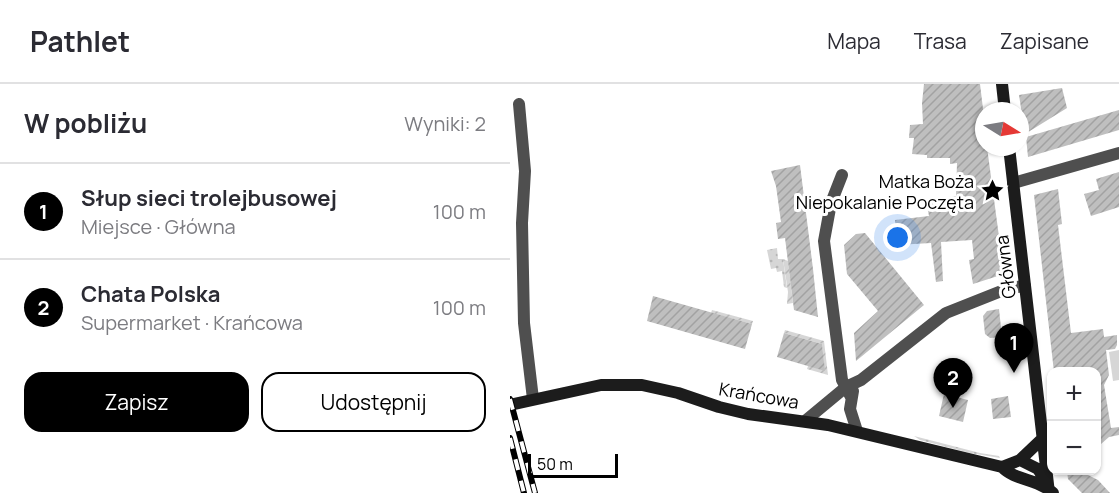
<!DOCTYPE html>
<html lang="pl">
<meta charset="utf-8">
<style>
:root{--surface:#fff;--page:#f2f2f3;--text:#2b2b33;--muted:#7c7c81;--line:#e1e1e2;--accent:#000}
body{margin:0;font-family:Manrope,sans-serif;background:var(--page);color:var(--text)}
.controls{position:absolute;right:18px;bottom:18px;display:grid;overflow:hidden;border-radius:12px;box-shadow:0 2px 4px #0004}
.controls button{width:54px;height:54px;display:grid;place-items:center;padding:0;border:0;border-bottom:2px solid var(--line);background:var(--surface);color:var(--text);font:30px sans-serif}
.compass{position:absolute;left:465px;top:18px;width:54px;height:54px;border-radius:50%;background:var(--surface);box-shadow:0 2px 4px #0004;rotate:101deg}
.scale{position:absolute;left:18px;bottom:15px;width:90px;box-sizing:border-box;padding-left:6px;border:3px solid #000;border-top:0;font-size:16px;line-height:21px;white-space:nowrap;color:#000;-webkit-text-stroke:4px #fff;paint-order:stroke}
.you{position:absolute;left:388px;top:154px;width:21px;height:21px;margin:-15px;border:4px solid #fff;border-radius:50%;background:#1a73e8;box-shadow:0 0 0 9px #1a73e833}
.badge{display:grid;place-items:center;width:39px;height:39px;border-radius:50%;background:var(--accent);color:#fff;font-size:20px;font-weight:700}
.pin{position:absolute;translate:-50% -50px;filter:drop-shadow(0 2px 3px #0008)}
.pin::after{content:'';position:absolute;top:32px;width:21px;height:18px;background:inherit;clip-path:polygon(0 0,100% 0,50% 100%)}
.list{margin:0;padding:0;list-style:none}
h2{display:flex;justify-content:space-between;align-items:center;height:78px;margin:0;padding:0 24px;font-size:26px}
h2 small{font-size:20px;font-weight:400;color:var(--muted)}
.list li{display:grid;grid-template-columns:39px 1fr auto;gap:18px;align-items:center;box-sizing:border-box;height:96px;padding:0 24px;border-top:2px solid var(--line)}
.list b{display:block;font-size:22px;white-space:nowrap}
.list p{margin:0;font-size:20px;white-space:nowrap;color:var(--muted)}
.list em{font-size:20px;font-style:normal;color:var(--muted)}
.actions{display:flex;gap:12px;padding:18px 24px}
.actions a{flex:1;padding:14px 0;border:2px solid var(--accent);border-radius:18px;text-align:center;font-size:21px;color:var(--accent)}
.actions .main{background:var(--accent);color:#fff}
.map{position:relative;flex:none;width:609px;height:409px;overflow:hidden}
header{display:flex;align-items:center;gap:36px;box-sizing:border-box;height:84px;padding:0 30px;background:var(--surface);border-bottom:2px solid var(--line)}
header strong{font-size:28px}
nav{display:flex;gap:33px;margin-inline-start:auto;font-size:21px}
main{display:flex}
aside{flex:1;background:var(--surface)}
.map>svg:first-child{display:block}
</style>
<header>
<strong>Pathlet</strong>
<nav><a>Mapa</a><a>Trasa</a><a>Zapisane</a></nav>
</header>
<main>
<aside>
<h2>W pobliżu<small>Wyniki: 2</small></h2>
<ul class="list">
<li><span class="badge">1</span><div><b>Słup sieci trolejbusowej</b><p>Miejsce · Główna</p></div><em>100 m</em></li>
<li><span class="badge">2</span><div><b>Chata Polska</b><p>Supermarket · Krańcowa</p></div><em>100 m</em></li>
</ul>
<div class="actions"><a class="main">Zapisz</a><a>Udostępnij</a></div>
</aside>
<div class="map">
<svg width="609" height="409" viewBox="0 0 609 409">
<defs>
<pattern id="grass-dots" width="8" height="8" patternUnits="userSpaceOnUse" patternTransform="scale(1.5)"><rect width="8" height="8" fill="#d6d6d6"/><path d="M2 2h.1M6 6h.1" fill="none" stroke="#b6b6b6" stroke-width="1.8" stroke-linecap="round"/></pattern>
<pattern id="garden-furrows" width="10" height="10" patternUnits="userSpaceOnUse" patternTransform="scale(1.5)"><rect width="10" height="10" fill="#d6d6d6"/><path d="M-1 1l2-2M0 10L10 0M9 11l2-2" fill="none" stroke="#b6b6b6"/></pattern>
<pattern id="building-hatch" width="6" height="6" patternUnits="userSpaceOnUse" patternTransform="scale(1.5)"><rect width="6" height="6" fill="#bfbfbf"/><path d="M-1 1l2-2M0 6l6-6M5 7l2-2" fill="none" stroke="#a2a2a2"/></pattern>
</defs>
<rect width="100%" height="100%" fill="#fff"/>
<path fill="url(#grass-dots)" d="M267,164L268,175H273L277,204L274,203L272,187L267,188L266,184L261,185L257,166Z
M404,352L470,369L489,372L490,374L460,369L410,356Z"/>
<path fill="#d6d6d6" d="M609,266V296L603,297L599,268Z"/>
<path fill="url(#garden-furrows)" d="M273,175L278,177L283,219L277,220L278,208Z
M202,226L243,237L242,240L201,229Z
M275,246L314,257L318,291L297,285L298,282H314L312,260L274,249Z"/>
<path fill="url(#building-hatch)" d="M414,0H470L474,33V63H477L494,190L463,200L459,176L464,175L462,156L431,158L433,197L426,198L421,159L387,161L385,136L419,132L416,116L446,112L447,79L440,80V74H417V71L402,70L404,54H399L400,41L413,40L412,19Z
M552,4L557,24L515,50L509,11Z
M609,26V46L518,73L516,53Z
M290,81L303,185L308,233L284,226L275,154L268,155L266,139L271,138L266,102L261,87Z
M609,88V123L581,132L574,110L589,106L586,95Z
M548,105L552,140L548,141L561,249L593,245L594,253L607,251V261L605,265L596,266L599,291L594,301L601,344L609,343V351L599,353L591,360V355H586V288H544L524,111Z
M355,149L414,221L346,277L344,249L368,227L337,190L334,161L346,150Z
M143,212L242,240L235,265L137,237Z
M489,225L492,253L480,254L475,250L473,232L477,227Z
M274,249L312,260L315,287L267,273Z
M434,310L458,316L453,338L429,332Z
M498,312L501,333L483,335L481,315Z
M557,387H577L578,391L588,396L600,409H572L558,395Z"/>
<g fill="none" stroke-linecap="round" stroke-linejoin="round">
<path stroke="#4f4f4f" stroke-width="12" d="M9,20L15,87L12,139L14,239L23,315
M332,91L321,119L314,157L332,296L341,313
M503,99L609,69
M343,307L340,325L347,347
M295,337L336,303L351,296L436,229L499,204L515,202"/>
<path stroke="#1c1c1c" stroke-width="12" d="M492,0L495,27
M499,63L539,409
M0,321L91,301H132L168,309L209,323L238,330L318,341L492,383C505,397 529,395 543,409
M510,376L528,385L537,399
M492,383L510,376L532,355"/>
<defs>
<path id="rail" d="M0,315L25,409
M0,354L14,409"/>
</defs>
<use href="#rail" stroke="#000" stroke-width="6"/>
<use href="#rail" stroke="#fff" stroke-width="4" stroke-dasharray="11" stroke-linecap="butt"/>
</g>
<defs>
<symbol id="sight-bare" viewBox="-9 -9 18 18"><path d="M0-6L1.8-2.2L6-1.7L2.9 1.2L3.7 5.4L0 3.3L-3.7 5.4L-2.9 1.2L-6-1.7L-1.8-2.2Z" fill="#000" stroke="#fff" stroke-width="2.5" paint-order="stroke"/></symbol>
</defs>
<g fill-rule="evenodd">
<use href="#sight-bare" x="466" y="90" width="33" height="33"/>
</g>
<g text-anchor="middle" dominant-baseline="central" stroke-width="6" stroke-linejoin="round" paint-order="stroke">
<g font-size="18" fill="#000" stroke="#fff" text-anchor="end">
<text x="464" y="97">Matka Boża<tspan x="464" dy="21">Niepokalanie Poczęta</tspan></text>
</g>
<g font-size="18" fill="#000" stroke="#fff">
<text transform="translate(495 183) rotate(-97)">Główna</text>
<text transform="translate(249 311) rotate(10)">Krańcowa</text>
</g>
</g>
</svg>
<div class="controls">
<button>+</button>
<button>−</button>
</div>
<svg class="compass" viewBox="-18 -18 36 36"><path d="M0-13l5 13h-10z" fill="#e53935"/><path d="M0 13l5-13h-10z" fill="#7c7c81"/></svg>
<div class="scale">50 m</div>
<div class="you"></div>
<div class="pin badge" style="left:504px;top:289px">1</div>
<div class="pin badge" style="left:443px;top:324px">2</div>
</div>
</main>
